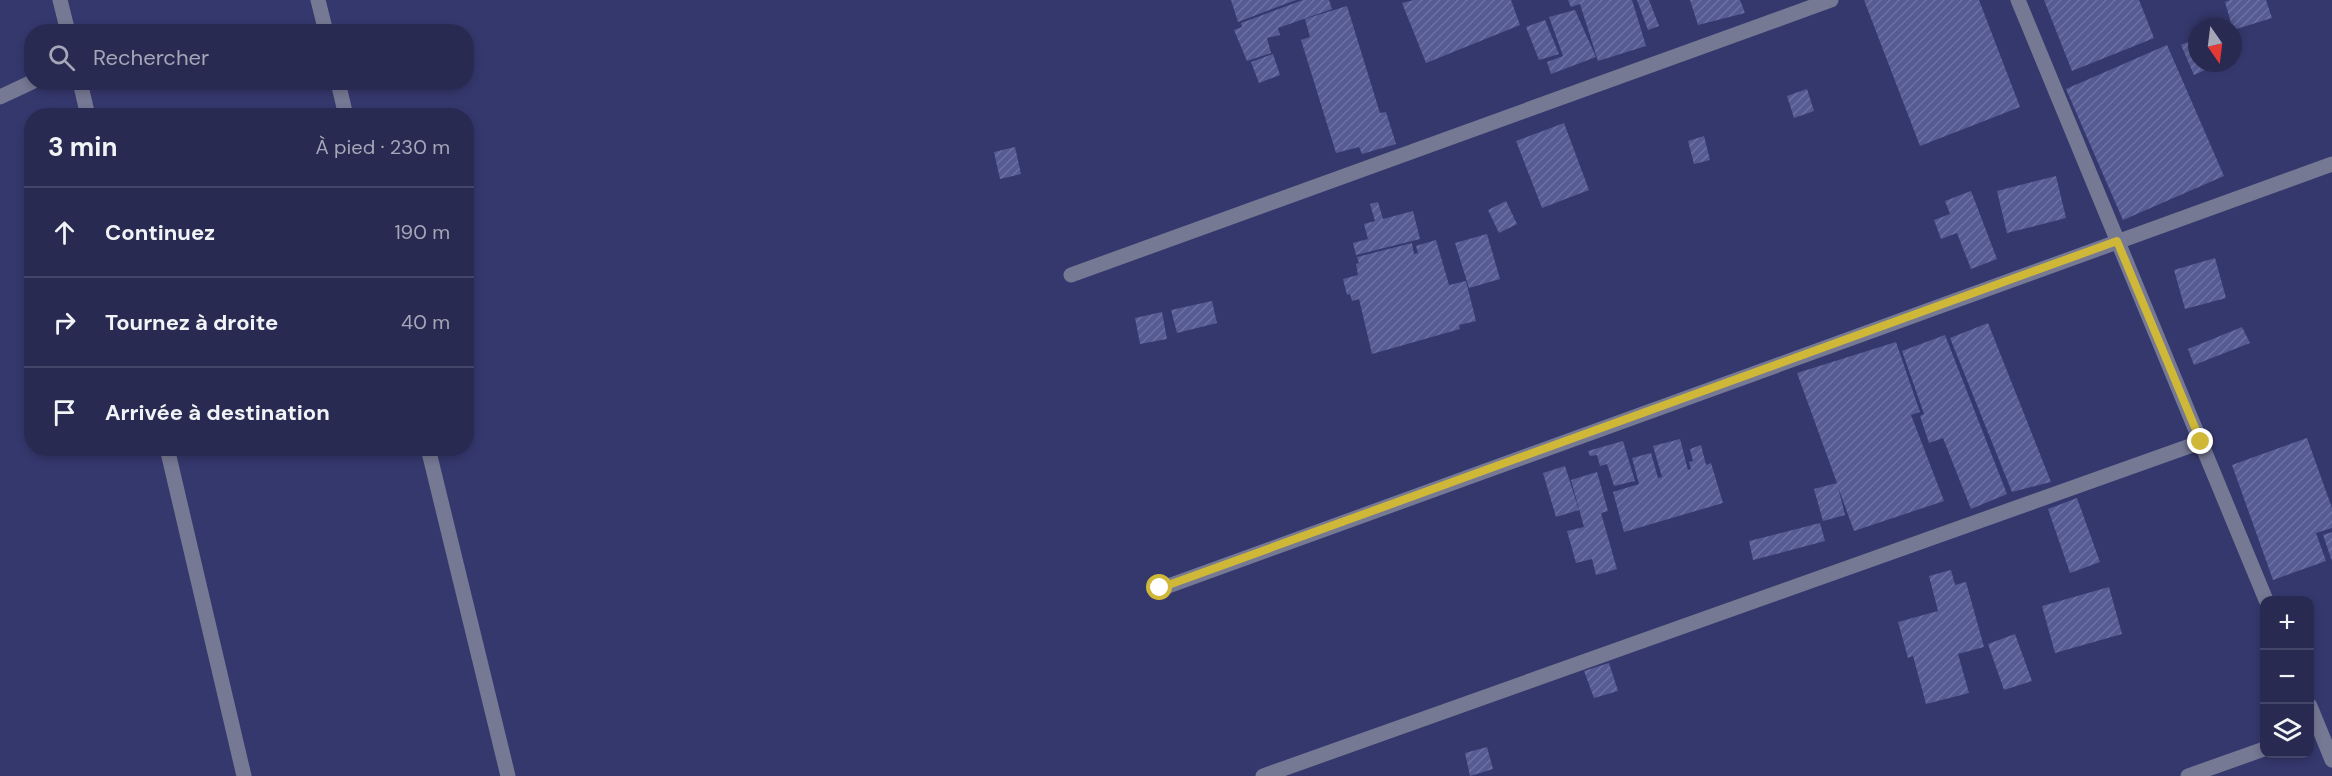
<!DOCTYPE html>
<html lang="fr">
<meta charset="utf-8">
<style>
:root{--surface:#282a52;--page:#303259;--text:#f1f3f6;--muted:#a5a7b8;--line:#444669}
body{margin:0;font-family:"DM Sans",sans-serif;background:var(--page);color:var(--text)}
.controls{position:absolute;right:18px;bottom:18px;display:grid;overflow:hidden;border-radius:12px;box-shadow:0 3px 9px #0003}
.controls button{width:54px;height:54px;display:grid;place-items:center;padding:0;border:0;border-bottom:2px solid var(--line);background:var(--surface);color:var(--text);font:30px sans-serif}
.compass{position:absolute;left:2188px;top:18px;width:54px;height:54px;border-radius:50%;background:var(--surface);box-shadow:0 3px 9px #0003;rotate:166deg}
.stop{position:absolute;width:18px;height:18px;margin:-14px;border:4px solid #cfb837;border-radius:50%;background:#fff}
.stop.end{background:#cfb837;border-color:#fff;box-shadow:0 2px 6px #0008}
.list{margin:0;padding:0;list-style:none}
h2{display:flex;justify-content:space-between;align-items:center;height:78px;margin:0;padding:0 24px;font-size:26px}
h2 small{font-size:20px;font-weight:400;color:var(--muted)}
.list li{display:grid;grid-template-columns:39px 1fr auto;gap:18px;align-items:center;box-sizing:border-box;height:90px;padding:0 24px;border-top:2px solid var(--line)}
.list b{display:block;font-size:22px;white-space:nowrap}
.list em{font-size:20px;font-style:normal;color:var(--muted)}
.icon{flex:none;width:33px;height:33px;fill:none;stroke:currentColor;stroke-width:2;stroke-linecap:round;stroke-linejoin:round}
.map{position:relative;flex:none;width:2332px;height:776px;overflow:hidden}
.search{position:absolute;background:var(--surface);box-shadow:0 3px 9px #0003;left:24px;top:24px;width:450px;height:66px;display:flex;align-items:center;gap:15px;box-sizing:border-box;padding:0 21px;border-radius:24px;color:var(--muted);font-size:22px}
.panel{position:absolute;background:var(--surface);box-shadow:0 3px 9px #0003;left:24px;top:108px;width:450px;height:348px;border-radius:24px}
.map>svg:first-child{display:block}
</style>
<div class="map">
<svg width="2332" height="776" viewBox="0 0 2332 776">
<defs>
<pattern id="building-hatch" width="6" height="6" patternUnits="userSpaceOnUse" patternTransform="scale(1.5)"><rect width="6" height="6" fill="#565b94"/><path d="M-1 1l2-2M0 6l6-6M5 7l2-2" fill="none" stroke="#6d72a3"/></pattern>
</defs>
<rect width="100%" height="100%" fill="#35386d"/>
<path fill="url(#building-hatch)" d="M1231,0H1296L1238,22Z
M1303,0H1329L1332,9L1278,28L1280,35L1267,38L1271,53L1247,61L1234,30L1242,27L1241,23Z
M1414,0H1511L1520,25L1426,63L1402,3Z
M1568,0H1632L1646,46L1598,61L1580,4L1571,7Z
M1637,0H1649L1659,26L1648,30Z
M1690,0H1740L1745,13L1698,25Z
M1864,0H1979L2020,107L1920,146Z
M2044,0H2139L2154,38L2072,71Z
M2230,0H2266L2272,18L2233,30L2225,2Z
M1347,6L1380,113L1386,112L1396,144L1362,154L1359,147L1336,153L1301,40L1310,37L1305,19Z
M1575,10L1596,57L1551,74L1547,62L1563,56L1549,17Z
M1545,20L1559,54L1539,60L1526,27Z
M2197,38V63H2220L2194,75L2181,45Z
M2167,45L2224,176L2123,220L2066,89Z
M1273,54L1280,75L1259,83L1251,62Z
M1807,89L1814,111L1794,118L1787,96Z
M1564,123L1589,190L1542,208L1516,141Z
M1704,136L1710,160L1694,164L1688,141Z
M1015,147L1021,174L1000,179L994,152Z
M2056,176L2066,218L2007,233L1997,191Z
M1971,191L1997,259L1971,269L1957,233L1941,239L1934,220L1950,214L1945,201Z
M1506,201L1517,224L1499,233L1488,210Z
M1378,202L1383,219L1413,211L1420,239L1356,255L1353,243L1368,239L1364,224L1375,221L1370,204Z
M1487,234L1500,279L1469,288L1455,243Z
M1436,240L1449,285L1466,281L1476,321L1459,325L1460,329L1372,354L1359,299L1352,301L1350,294L1347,295L1343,279L1358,275L1356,264L1359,263L1357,257L1412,243L1414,254L1418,253L1416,246Z
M2215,258L2226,298L2185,309L2174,270Z
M1212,301L1217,323L1177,333L1171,310Z
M1162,312L1167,339L1140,344L1135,318Z
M1988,323L2051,482L2012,492L1950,338Z
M2242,327L2250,343L2194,365L2188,349Z
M1945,335L2007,494L1971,509L1943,438L1929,443L1920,416L1924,414L1902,351Z
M1896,342L1920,412L1911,415L1944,501L1854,531L1838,487L1845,515L1823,521L1814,489L1837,483L1797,373Z
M2307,438L2332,508V528L2316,533L2326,561L2273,580L2232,465Z
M1680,439L1688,470L1691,469L1689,462L1693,461L1690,449L1701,445L1706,465L1711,463L1723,503L1624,532L1613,492L1639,484L1632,458L1651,453L1658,478L1662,477L1653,446Z
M1623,441L1635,481L1614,486L1607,464L1600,466L1597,455L1590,456L1588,451Z
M1565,466L1579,510L1556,517L1543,473Z
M1597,472L1608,511L1601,513L1617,569L1596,575L1592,559L1576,563L1567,531L1584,527L1571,480Z
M2077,498L2100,562L2070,573L2048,509Z
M1820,523L1825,541L1753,560L1749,541Z
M2332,532V561L2323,535Z
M1951,570L1955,585L1966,582L1984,647L1958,654L1969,693L1926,704L1913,656L1908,658L1898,622L1938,611L1929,576Z
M2109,587L2122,634L2055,653L2042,606Z
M2015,634L2032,681L2004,690L1988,644Z
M1609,663L1618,691L1594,698L1584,671Z
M1487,747L1493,769L1470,776L1465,753Z"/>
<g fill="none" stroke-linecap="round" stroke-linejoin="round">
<path stroke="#767994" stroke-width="15" d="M60,0L68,32
M318,0L326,32
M2018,0L2266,600
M80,82L88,116
M338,82L346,116
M0,97L32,82
M1071,275L1831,0
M167,448L244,776
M428,448L508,776
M1160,589L2332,164
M2310,706L2332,760
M1263,776L2201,442
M2188,776L2264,749"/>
</g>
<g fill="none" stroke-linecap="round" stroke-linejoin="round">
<path stroke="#cfb837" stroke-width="8" d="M1160,588L2117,241L2201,442"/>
</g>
</svg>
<div class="controls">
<button>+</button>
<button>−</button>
<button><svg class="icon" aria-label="layers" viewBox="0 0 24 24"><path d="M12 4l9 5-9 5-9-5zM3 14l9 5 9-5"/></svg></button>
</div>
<svg class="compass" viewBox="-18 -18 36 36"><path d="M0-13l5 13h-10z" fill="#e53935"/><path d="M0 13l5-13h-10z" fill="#a5a7b8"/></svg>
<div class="stop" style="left:1160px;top:588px"></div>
<div class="stop end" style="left:2201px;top:442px"></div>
<div class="search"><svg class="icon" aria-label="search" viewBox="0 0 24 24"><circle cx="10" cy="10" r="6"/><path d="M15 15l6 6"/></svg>Rechercher</div>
<section class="panel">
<h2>3 min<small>À pied · 230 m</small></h2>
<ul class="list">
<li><svg class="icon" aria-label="ahead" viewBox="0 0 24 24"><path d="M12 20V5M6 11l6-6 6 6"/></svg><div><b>Continuez</b></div><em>190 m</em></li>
<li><svg class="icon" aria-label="right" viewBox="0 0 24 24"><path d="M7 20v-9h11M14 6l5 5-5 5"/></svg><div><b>Tournez à droite</b></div><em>40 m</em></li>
<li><svg class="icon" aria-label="arrive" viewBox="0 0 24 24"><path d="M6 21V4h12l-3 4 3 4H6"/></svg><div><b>Arrivée à destination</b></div></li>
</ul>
</section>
</div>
